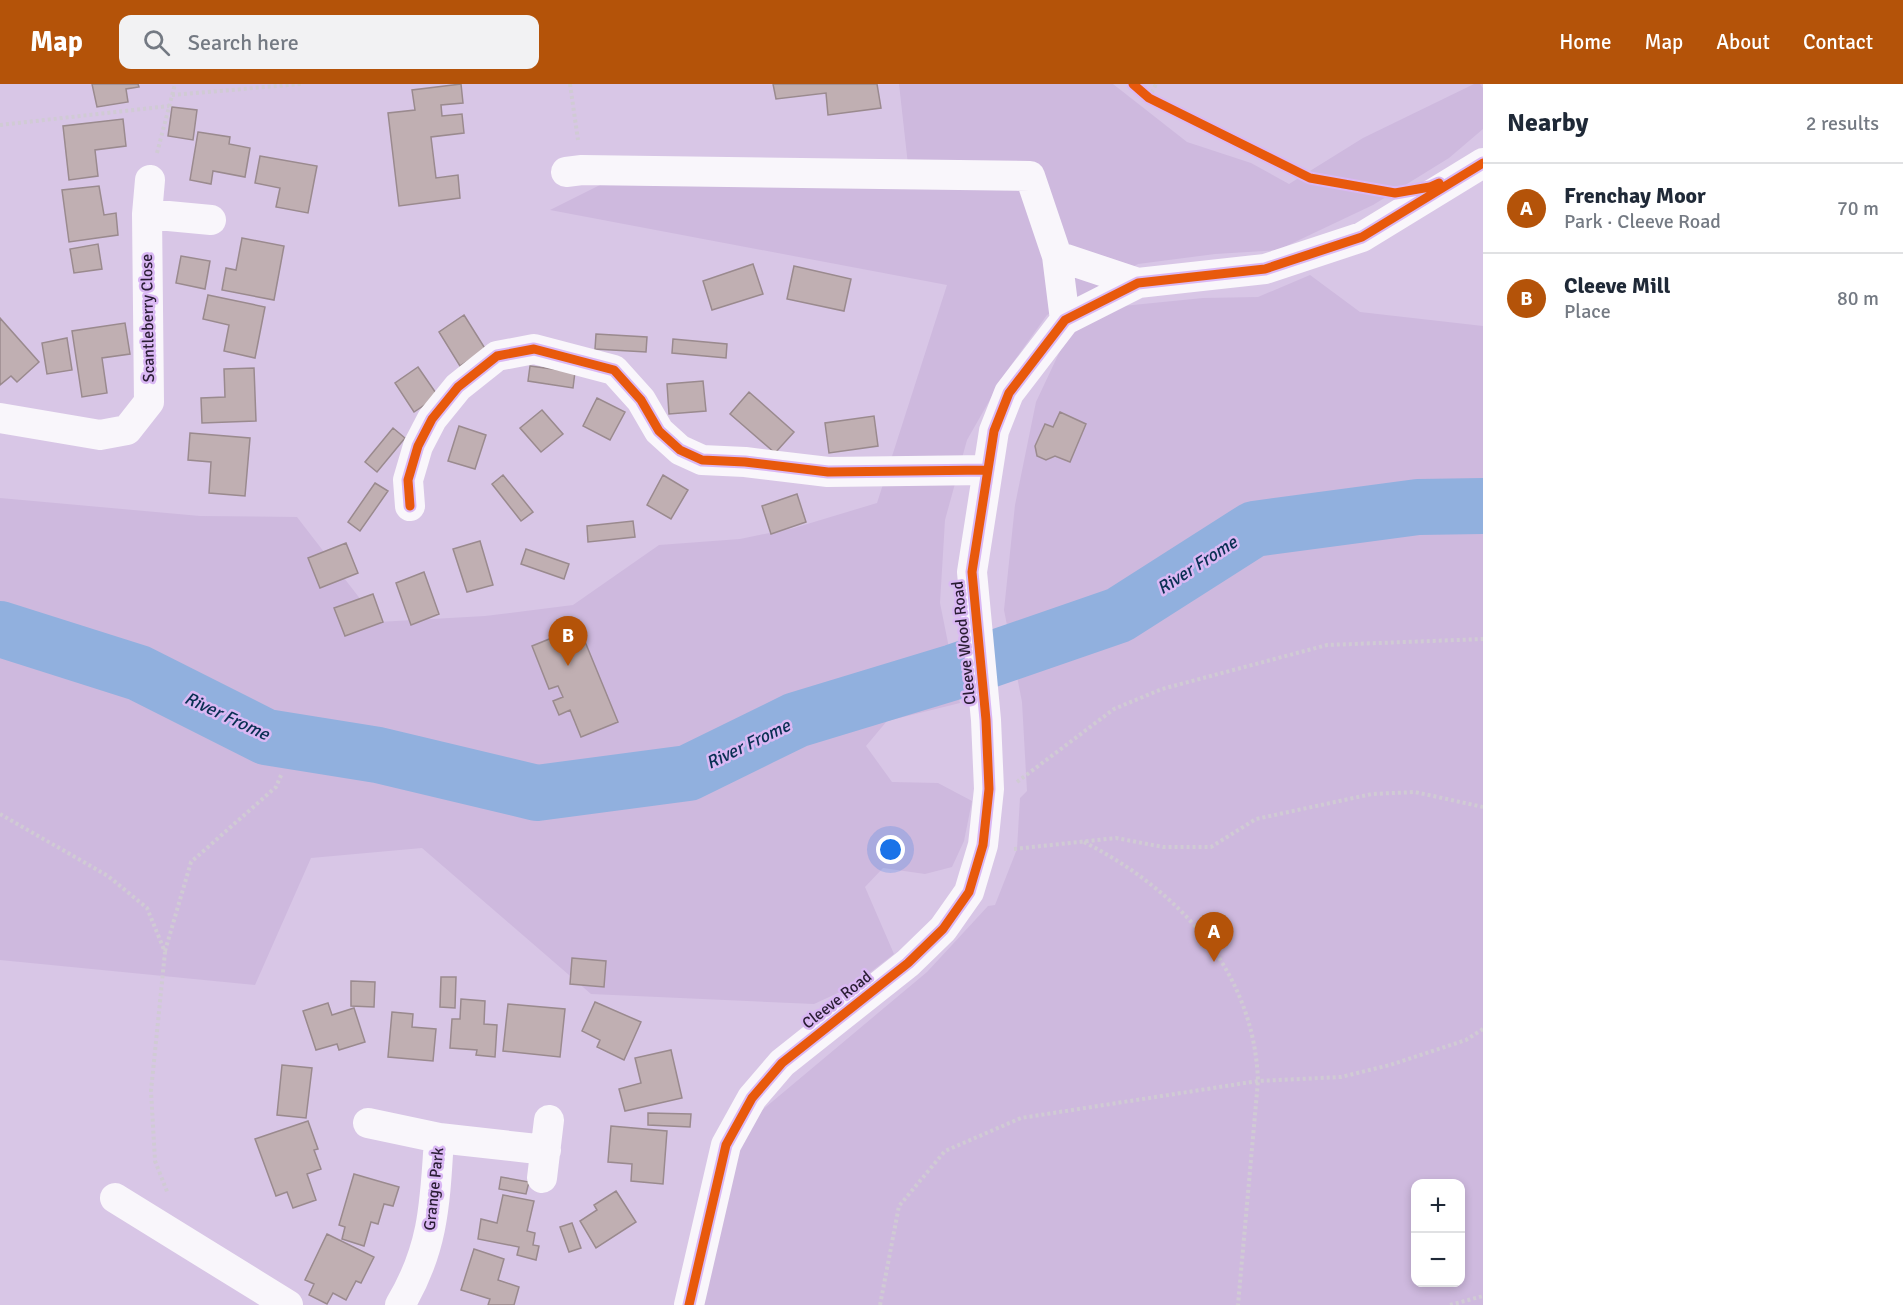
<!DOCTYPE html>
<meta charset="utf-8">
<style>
:root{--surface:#fff;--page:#f2f2f3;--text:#1f2937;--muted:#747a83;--line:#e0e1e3;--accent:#b45309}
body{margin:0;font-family:Signika,sans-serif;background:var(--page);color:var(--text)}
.controls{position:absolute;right:18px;bottom:18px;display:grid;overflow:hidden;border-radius:12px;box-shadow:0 3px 9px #0003}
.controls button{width:54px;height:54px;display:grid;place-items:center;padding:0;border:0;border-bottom:2px solid var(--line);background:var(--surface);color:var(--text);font:30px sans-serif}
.you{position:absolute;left:891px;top:766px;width:21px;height:21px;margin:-15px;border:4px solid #fff;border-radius:50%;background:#1a73e8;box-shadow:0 0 0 9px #1a73e833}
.badge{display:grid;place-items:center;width:39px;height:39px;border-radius:50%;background:var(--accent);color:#fff;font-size:20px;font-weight:700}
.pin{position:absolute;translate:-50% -50px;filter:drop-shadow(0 2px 3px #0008)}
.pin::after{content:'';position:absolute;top:32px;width:21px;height:18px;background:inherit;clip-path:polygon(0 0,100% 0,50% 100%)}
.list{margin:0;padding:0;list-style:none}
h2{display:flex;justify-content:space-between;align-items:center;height:78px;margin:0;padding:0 24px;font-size:26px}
h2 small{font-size:20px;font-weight:400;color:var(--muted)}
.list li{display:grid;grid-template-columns:39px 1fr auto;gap:18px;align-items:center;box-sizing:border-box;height:90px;padding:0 24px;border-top:2px solid var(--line)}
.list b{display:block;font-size:22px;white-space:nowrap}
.list p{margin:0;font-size:20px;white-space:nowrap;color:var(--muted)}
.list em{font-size:20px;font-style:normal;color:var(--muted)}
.icon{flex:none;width:33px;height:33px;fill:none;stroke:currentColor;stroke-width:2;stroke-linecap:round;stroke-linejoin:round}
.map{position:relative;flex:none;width:1483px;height:1221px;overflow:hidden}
header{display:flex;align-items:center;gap:36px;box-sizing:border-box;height:84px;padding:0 30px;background:var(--accent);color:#fff}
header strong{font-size:28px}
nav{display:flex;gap:33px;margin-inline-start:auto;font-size:21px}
.search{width:420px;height:54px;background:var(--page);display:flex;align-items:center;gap:15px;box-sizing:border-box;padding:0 21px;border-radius:12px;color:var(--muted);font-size:22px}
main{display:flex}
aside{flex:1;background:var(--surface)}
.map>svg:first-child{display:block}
</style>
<header>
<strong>Map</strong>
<div class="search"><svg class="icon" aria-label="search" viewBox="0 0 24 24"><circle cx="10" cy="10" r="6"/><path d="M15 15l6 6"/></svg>Search here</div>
<nav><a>Home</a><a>Map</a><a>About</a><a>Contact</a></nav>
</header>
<main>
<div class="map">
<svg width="1483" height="1221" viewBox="0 0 1483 1221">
<rect width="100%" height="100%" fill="#d8c6e6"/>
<path fill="#ceb9de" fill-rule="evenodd" d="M899,0H1113L1187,58L1251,79L1289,100L1363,54L1474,0H1480L1483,4V45L1449,74L1373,121L1278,166L1215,170L1138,180L1047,231L1004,291L967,356L945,436L940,519L960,619L887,637L866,662L892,698L938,699L972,717L964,757L952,783L925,790L883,784L865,803L894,870L851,903L814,920L591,910L422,764L311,774L255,901L0,876V414L200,432L297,433L378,538L485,532L573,521L659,461L740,455L794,444L877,419L947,201L550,126L654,74L909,90Z
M1310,191L1360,228L1483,242V1221H700L738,1059L755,1032L927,888L988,822L995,821L1017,765L1020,714L1027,707L1022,618L1004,526L1015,421L1036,318L1068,250L1113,223L1203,214L1258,213ZM1416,1100H1460V1198H1416Z"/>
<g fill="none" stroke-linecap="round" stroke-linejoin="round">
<path stroke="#91b0de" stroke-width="56" d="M0,545L139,589L266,653L378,671L537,709L688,689L796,636L954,588L1119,531L1254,445L1418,423L1483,422"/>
</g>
<path fill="#c0afb2" stroke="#9a8a8e" stroke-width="1.5" d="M92,0H138L139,3L126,5L128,18L97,23Z
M461,0L463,19L441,21L442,32L462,30L464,49L431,53L436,94L458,91L460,114L399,122L388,29L415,26L412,6Z
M773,0H877L881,24L828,31L826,9L776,15Z
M172,23L197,26L193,56L168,52Z
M123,35L126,62L95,66L98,92L69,96L63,42Z
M198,48L230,53L229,60L250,64L245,93L213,87L211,100L190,96Z
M260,72L317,82L308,129L276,123L280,104L255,99Z
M99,102L104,131L116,129L118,151L69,158L62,106Z
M242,154L284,162L274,216L222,206L226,184L236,186Z
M98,160L102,185L74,189L70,165Z
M181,172L210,177L205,205L176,199Z
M753,180L763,210L712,226L703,197Z
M794,182L851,195L844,227L787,215Z
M208,211L265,223L255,274L224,267L229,241L203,235Z
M464,231L486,266L460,282L439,248Z
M0,234L39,278L17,298L11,292L0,301Z
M125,239L130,270L102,274L107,309L82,313L72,247Z
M596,250L647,253L646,268L595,265Z
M67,254L72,286L47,290L42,259Z
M673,255L727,260L726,274L672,269Z
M530,282L575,288L573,304L528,297Z
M418,283L438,312L414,328L395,299Z
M254,284L256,337L202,339L201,314L225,313L224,285Z
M703,297L706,327L669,330L667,300Z
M749,308L794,348L775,369L730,330Z
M597,314L625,328L610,356L583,342Z
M542,326L563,350L541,368L520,344Z
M1060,328L1086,340L1070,378L1055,372L1046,376L1037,372L1035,362L1045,340L1053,343Z
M874,332L878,362L829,369L825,339Z
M459,342L486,351L475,385L448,377Z
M393,344L405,354L377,388L365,378Z
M190,349L250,354L245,412L209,409L211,378L188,376Z
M503,391L533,428L521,437L492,400Z
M663,391L688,406L671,435L647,421Z
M375,399L388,407L360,447L348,438Z
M797,410L806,438L771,450L762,422Z
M633,437L635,453L588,458L587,442Z
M480,457L493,501L467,508L453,465Z
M346,459L358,489L320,504L308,474Z
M526,465L569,480L564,495L521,480Z
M424,488L439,530L411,541L396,499Z
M373,510L383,538L345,552L334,524Z
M579,543L618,638L581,653L570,626L559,631L553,617L563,613L558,602L549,605L532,562Z
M572,874L606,877L604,903L570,900Z
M441,893H456L455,924L440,923Z
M351,897L375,898L374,923L351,922Z
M461,915L485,917L484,940L497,941L495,973L476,971L477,966L450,964L452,935H460Z
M595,918L641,938L624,976L597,963L600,956L582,947Z
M328,919L332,931L354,924L365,958L339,966L337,960L316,966L303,927Z
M508,920L565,925L560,973L503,967Z
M392,928L413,930L412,943L436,945L433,977L388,973Z
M671,966L682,1014L625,1027L619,1005L641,999L635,974Z
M282,981L312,984L306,1034L277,1031Z
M648,1029L691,1030L690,1043L648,1041Z
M308,1037L318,1065L314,1066L321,1085L307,1090L316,1116L293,1124L287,1108L276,1112L255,1055Z
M611,1042L667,1047L663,1100L631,1097L632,1080L608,1078Z
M354,1090L399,1103L393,1122L384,1120L378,1140L371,1138L364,1162L342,1155L345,1143L339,1141Z
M501,1093L529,1098L526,1110L499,1105Z
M616,1107L636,1138L596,1164L580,1137L597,1126L594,1121Z
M503,1111L534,1117L527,1147L535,1149L533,1161L539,1162L536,1176L517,1171L519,1163L478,1155L481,1135L497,1139Z
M572,1139L581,1164L569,1168L560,1143Z
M327,1150L374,1173L361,1199L356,1197L346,1216L333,1209L327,1220L309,1211L314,1200L305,1196Z
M474,1165L504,1175L498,1196L519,1203L514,1221H488L490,1215L461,1206Z"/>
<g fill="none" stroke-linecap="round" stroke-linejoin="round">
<path stroke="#d0cbd4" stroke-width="4" stroke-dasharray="3 3" stroke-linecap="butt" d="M570,0L578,56
M172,11L301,0
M1149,14L1156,0
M0,41L169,22
M157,69L175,0
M1017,698L1114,625L1162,605L1327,561L1483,555
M0,730L108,792L147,824L165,868L151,1007L155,1077L168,1110
M1084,758C1178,806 1254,886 1258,997L1238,1221
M1014,765L1116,754L1163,763H1211L1256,735L1372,710L1415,708L1483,723
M165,867L191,778L276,703L282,689
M880,1221L899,1122L945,1067L1021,1034L1258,997L1341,993L1390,981L1466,956L1483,945
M1450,1221L1483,1212"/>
<path stroke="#f9f6fb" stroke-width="30" d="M566,88L582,86L1030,92L1057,172
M147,130L211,136
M1065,236L1057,172L1138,199
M0,334L100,351L127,346L149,318L147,130L150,96
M410,422L408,396L418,362L432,335L458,303L497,272L534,265L614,286L641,316L659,347L680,366L702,376L745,378L828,388L987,386
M368,1039L439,1054L546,1066
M542,1094L549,1036
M115,1114L288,1221
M400,1221C434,1164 435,1119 439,1054
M689,1221L726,1061L752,1014L782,979L908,879L943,845L969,808L983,761L989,705L986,636L972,488L994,347L1009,309L1065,236L1138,199L1265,185L1362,153L1483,79"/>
<defs>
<path id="cycleway" d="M1133,0L1149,14L1310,94L1395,109L1430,103L1439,99
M410,422L408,396L418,362L432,335L458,303L497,272L534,265L614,286L641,316L659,347L680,366L702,376L745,378L828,388L987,386
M689,1221L726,1061L752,1014L782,979L908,879L943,845L969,808L983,761L989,705L986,636L972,488L994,347L1009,309L1065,236L1138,199L1265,185L1362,153L1483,79"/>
</defs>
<use href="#cycleway" stroke="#dab8f4" stroke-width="13"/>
<use href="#cycleway" stroke="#e8590c" stroke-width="9"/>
</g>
<g text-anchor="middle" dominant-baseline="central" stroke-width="5" stroke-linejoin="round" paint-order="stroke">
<g font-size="16" fill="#2a1d34" stroke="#dab8f4">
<text transform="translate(148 234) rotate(-91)">Scantleberry Close</text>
<text transform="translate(964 559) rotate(-96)">Cleeve Wood Road</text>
<text transform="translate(837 916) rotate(-38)">Cleeve Road</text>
<text transform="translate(434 1105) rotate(-84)">Grange Park</text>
</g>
<g font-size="18" font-style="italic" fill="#092f52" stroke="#dab8f4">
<text transform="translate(1197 481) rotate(-33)">River Frome</text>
<text transform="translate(227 632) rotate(25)">River Frome</text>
<text transform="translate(748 660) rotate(-26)">River Frome</text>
</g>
</g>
</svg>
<div class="controls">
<button>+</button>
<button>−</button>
</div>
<div class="you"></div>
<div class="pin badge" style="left:1214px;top:878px">A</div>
<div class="pin badge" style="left:568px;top:582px">B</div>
</div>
<aside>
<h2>Nearby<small>2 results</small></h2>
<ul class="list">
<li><span class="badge">A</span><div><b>Frenchay Moor</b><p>Park · Cleeve Road</p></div><em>70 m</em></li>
<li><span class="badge">B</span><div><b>Cleeve Mill</b><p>Place</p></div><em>80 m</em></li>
</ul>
</aside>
</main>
